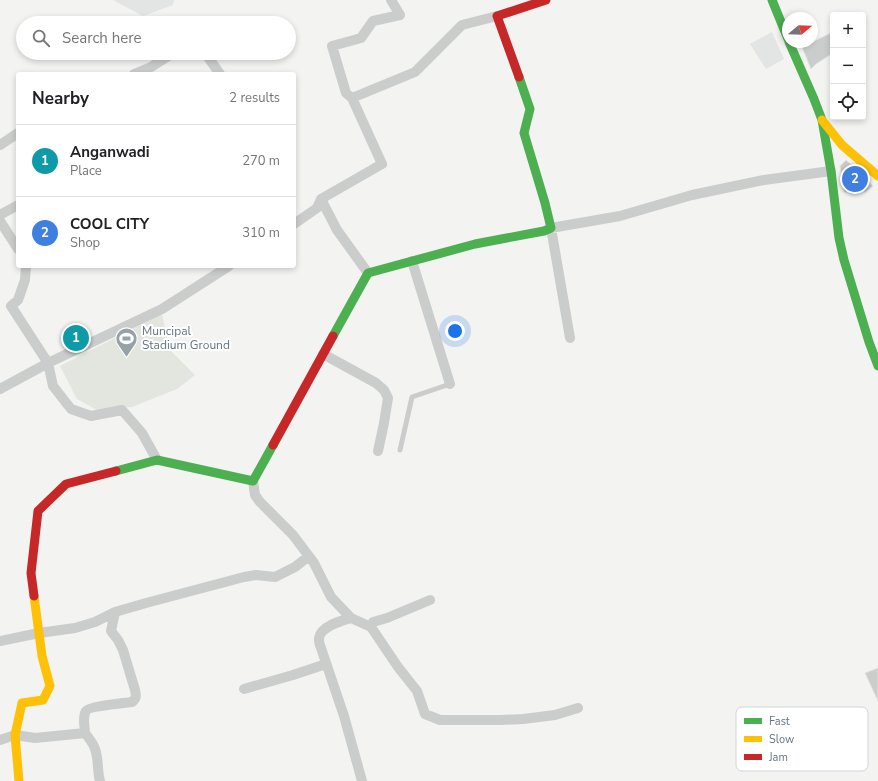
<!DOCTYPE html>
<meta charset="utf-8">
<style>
:root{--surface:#fff;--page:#f2f2f2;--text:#202124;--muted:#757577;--line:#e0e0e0;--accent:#111827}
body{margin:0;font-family:"Nunito Sans",sans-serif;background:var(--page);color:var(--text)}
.controls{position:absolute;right:12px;top:12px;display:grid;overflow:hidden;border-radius:4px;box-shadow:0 2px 6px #0003}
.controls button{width:36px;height:36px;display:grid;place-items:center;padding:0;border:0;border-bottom:1px solid var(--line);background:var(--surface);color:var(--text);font:20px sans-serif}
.compass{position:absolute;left:782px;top:12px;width:36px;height:36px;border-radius:50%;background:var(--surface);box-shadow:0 2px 6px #0003;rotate:71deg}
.you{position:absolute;left:455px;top:331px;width:14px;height:14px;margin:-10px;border:3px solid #fff;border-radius:50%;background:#1a73e8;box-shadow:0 0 0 6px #1a73e833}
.badge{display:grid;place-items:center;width:26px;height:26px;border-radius:50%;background:var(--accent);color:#fff;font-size:13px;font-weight:700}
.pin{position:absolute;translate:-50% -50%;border:2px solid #fff;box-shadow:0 1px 4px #0006}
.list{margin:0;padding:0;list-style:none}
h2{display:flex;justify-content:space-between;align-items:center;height:52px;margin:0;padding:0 16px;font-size:17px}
h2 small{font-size:13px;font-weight:400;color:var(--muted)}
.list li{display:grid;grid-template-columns:26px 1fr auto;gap:12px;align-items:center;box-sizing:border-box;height:72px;padding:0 16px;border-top:1px solid var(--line)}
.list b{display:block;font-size:15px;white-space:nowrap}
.list p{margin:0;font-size:13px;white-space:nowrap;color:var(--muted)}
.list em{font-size:13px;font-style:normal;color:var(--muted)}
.icon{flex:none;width:22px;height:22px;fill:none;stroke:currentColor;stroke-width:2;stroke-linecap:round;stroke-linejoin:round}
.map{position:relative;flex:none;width:878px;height:781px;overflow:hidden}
.search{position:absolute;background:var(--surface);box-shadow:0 2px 6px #0003;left:16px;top:16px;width:280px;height:44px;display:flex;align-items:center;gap:10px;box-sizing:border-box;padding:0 14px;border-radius:22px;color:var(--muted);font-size:15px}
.panel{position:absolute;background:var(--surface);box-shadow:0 2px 6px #0003;left:16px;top:72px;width:280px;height:196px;border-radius:4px}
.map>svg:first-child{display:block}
</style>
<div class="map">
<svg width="878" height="781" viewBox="0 0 878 781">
<rect width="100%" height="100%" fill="#f3f3f1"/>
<path fill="#e3e4e4" d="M113,0H174L173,5L143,16Z
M772,32L784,59L766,69L750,44Z"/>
<path fill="#e2e6df" d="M162,314L169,349L195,375L177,389L132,407L97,410L77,399L60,366Z"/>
<path fill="#cbcccc" stroke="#e2e2e1" d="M833,32V53L816,64L811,69L802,47Z
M846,160L863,175L873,186L866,192H844L842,173L841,172L840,166Z
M83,330L87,338L70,346L65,336Z
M878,668V701L865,673Z"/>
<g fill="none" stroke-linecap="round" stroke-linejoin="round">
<path stroke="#cbcccc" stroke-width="5" d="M400,450L412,397L450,384"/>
<path stroke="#cbcccc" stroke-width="10" d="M205,53L220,74
M134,74L151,67L173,53
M352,98L346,93L332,46L361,38L373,21L400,15L391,0
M0,145L18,133
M321,199L337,230L368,273
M0,215L18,205
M0,221L18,249
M294,224L317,208L321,199L382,164L352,98L415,72L462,25L497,16
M412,261L450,384
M570,338L551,228L620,216L692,195L764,180L831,171
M323,354L376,383L384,390L388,398L384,423L378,451
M0,389L48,363L11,306L18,300L25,280L26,266
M157,460L142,433L122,410L91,416L71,409L53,386L48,363L162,309L229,266
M253,481L255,495L260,502L293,535L314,563L331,597L351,618C341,621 321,626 319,638C319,641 319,643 320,645L344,716L362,781
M351,618L371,627L398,667L417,691L425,714L440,720H501L523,719L555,715L578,708
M371,627L373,622L387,618L430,600
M0,641L39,633L75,628L95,622L115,612L146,603L244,577L256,575L275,577L295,567L309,556
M244,689L293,675L326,664
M85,733C89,738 93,743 95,749C99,760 97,771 100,781
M0,740L15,735L35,738L85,733C85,727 82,717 86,711C89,706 125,703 132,702C137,698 136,695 135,690L123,650L118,640L111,631L115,612"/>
<path stroke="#4caf50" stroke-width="9" d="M772,0L788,39
M789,42L814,99L822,120L831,171L839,238L844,260L869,342L878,366
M333,336L368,273L475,244L544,231L551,228L545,203L524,133L530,109L519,77
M116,471L157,460L253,481L273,445"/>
<path stroke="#ffc107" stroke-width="9" d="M822,120L842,145L878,176
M19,781L15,735L22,703L43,700L50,686L42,656L34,596"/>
<path stroke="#c62828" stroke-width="9" d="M519,77L497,16L546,0
M273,445L333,336
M34,596L31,573L38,511L66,484L116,471"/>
</g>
<defs>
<symbol id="stadium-pin" viewBox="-11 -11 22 30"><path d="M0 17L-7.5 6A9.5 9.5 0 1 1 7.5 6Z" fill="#96a1a8" stroke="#fff"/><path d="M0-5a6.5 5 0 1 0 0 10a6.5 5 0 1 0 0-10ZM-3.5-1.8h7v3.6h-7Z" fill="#fff"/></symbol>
</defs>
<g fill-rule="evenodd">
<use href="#stadium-pin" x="114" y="326" width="25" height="34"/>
</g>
<g text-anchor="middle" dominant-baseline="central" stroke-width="4" stroke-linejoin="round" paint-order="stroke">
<g font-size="12" fill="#647580" stroke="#fff" text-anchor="start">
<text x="142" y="331">Muncipal<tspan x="142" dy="14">Stadium Ground</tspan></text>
</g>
</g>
<rect x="736" y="707" width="132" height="64" rx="6" fill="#fff" stroke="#d0d6d9" stroke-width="1"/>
<rect x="744" y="718" width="18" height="6" fill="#4caf50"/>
<rect x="744" y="736" width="18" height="6" fill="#ffc107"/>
<rect x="744" y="754" width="18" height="6" fill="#c62828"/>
<g font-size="11" fill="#647580">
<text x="769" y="725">Fast</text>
<text x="769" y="743">Slow</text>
<text x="769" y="761">Jam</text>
</g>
</svg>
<div class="controls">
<button>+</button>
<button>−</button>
<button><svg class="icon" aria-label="locate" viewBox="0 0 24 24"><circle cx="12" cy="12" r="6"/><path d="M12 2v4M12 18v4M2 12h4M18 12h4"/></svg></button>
</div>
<svg class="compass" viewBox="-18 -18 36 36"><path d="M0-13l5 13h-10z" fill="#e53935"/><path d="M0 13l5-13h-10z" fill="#757577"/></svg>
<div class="you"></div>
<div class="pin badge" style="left:76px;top:338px;background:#0f9aa8">1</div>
<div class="pin badge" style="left:855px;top:179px;background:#3f7fe0">2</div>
<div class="search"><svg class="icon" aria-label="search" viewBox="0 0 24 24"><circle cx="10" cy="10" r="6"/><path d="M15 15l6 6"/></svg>Search here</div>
<section class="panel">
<h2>Nearby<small>2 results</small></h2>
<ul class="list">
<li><span class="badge" style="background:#0f9aa8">1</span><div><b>Anganwadi</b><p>Place</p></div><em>270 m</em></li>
<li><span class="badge" style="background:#3f7fe0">2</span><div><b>COOL CITY</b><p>Shop</p></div><em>310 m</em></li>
</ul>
</section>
</div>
